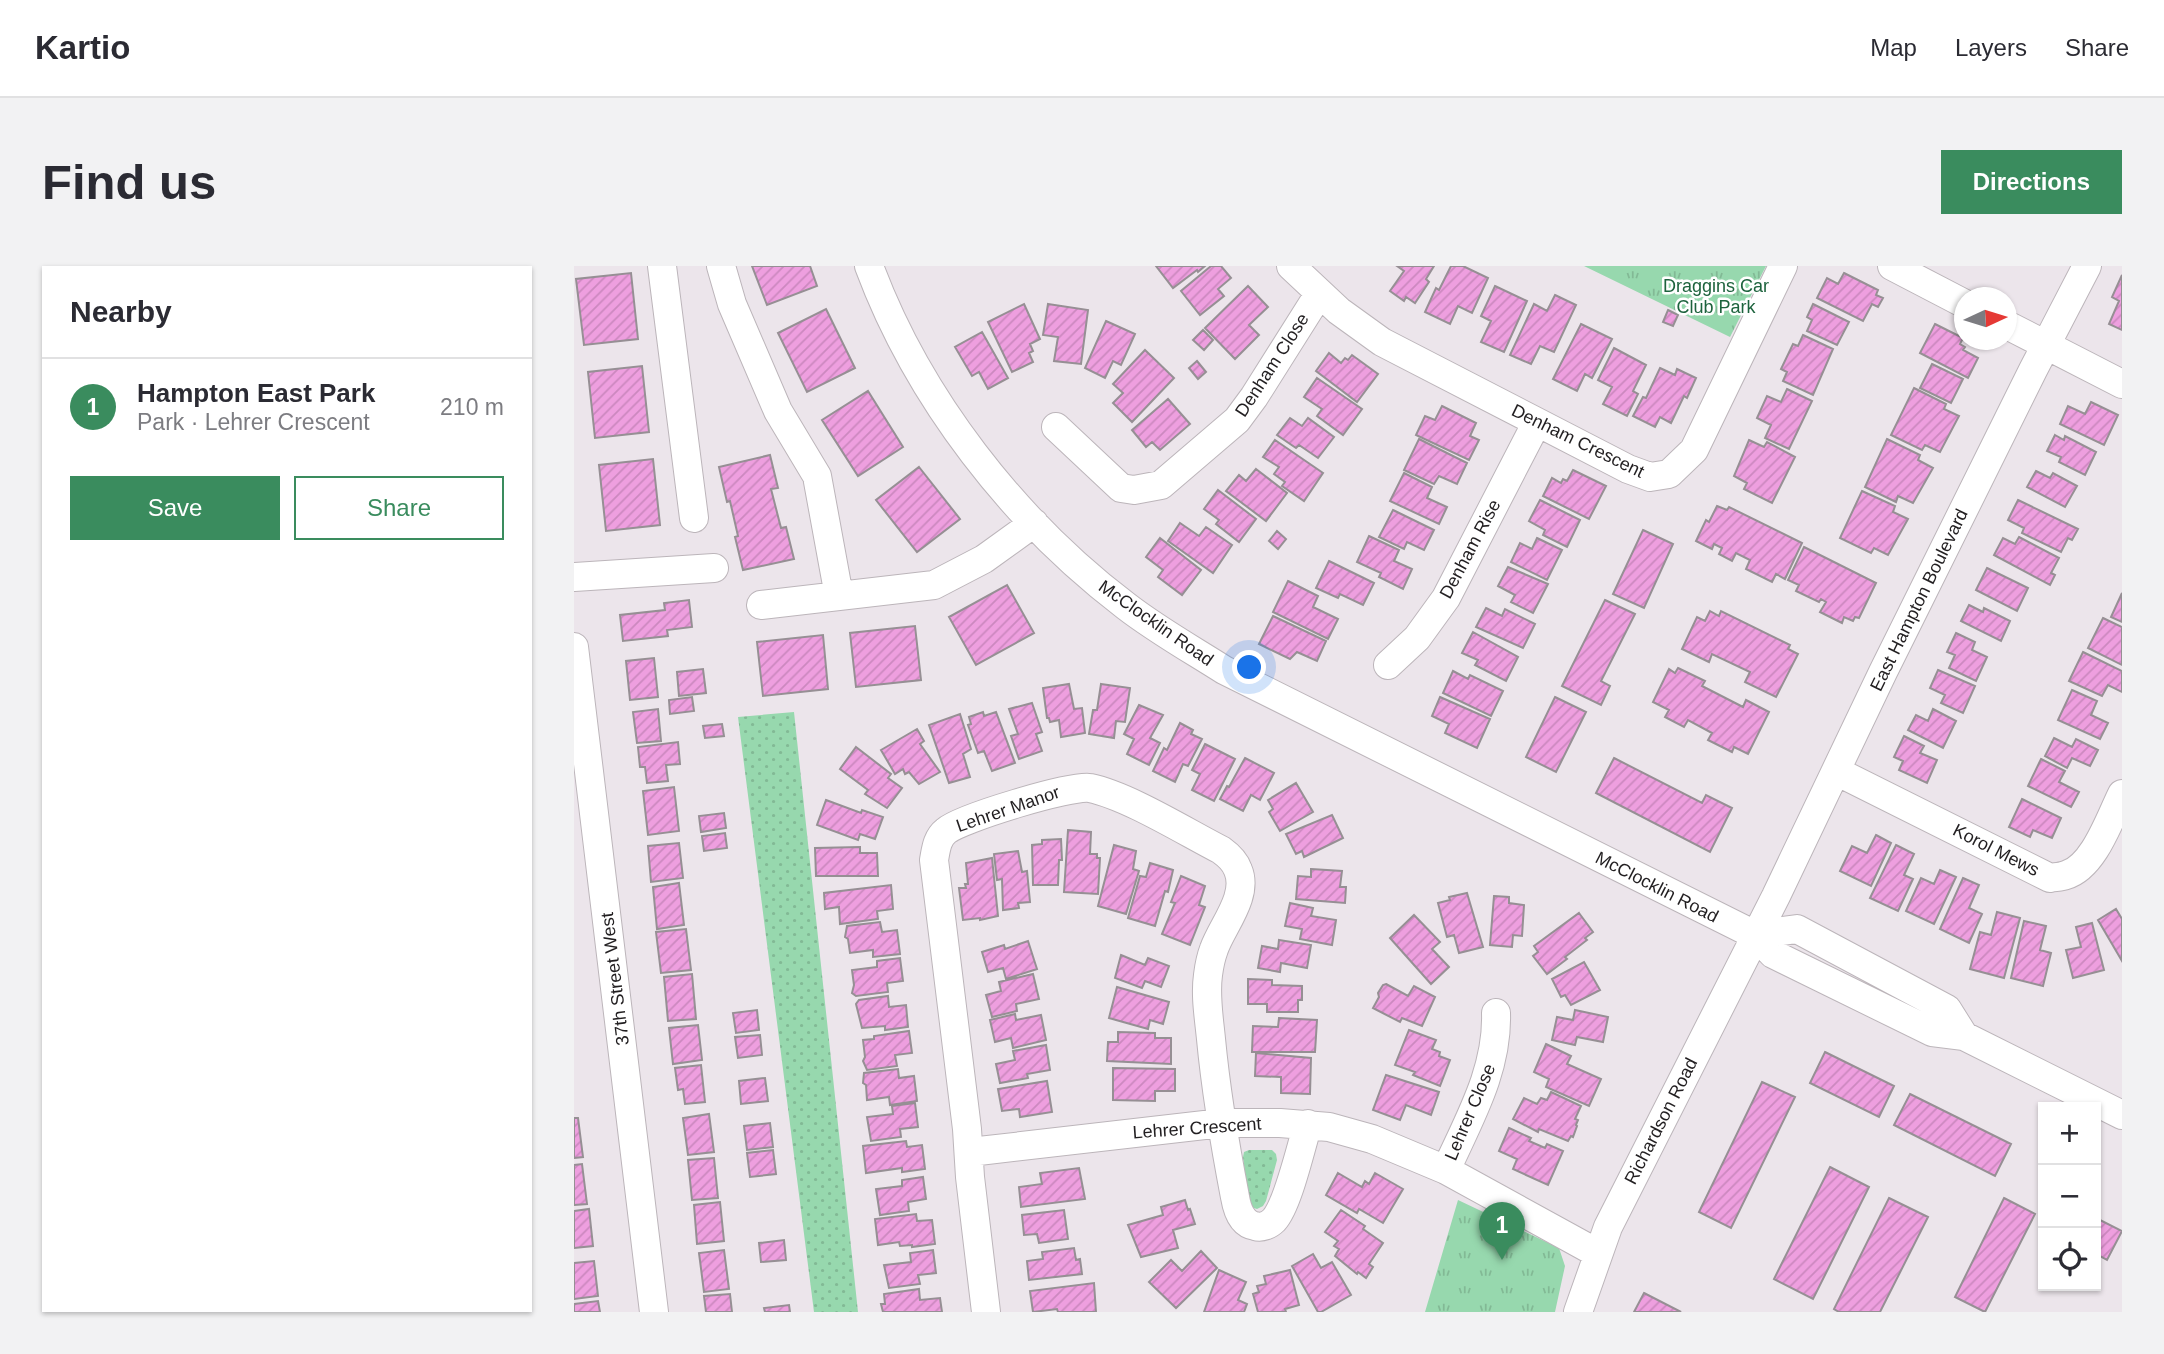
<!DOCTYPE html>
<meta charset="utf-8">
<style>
:root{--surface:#fff;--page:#f2f2f3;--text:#2b2b33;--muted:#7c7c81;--line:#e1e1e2;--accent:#3a8c5e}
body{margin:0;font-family:Arial,sans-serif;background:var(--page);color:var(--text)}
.controls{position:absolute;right:21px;bottom:21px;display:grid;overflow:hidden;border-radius:0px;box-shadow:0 2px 5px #0004}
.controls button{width:63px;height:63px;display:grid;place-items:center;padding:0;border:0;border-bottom:2px solid var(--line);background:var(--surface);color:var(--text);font:35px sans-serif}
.compass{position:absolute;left:1380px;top:21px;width:63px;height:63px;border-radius:50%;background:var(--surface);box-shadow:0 2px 5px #0004;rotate:86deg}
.you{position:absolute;left:676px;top:402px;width:24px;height:24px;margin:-18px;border:5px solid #fff;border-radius:50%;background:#1a73e8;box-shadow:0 0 0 10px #1a73e833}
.badge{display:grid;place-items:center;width:46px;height:46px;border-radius:50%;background:var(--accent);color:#fff;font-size:23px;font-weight:700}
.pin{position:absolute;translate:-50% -58px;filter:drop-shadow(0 2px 4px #0008)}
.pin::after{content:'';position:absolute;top:37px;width:24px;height:21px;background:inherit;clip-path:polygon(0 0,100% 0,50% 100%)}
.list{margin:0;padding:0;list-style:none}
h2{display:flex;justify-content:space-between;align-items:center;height:91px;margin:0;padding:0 28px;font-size:30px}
h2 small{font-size:23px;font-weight:400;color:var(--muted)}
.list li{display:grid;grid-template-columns:46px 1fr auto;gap:21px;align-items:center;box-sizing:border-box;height:98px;padding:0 28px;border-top:2px solid var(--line)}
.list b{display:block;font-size:26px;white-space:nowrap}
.list p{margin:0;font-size:23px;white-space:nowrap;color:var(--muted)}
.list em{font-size:23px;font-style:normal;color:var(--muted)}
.actions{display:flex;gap:14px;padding:21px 28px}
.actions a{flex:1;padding:16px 0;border:2px solid var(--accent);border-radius:0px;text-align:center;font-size:24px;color:var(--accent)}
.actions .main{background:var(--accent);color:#fff}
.icon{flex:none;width:38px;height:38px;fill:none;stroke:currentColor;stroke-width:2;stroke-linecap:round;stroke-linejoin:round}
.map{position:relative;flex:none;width:1548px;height:1046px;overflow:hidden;border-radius:0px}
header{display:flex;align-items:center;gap:42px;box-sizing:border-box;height:98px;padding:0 35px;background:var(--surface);border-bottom:2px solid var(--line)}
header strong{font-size:33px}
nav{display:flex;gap:38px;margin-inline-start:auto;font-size:24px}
.intro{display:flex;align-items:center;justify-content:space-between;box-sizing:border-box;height:168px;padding:0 42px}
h1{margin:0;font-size:49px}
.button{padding:18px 32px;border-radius:0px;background:var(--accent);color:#fff;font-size:24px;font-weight:700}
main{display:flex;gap:42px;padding:0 42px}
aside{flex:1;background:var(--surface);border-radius:0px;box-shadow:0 2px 5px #0004}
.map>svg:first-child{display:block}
</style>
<header>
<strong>Kartio</strong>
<nav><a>Map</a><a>Layers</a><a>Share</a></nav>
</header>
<div class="intro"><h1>Find us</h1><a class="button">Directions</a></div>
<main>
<aside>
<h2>Nearby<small></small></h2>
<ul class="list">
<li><span class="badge">1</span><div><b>Hampton East Park</b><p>Park · Lehrer Crescent</p></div><em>210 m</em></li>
</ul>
<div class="actions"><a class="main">Save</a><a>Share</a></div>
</aside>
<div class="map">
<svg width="1548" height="1046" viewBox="0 0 1548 1046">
<defs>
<pattern id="grass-dots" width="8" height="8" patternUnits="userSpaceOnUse" patternTransform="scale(1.75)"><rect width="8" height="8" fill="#97d8ae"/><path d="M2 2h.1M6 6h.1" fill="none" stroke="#82b995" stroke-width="1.8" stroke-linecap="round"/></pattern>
<pattern id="park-tufts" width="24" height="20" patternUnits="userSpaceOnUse" patternTransform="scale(1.75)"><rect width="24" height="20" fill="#97d8ae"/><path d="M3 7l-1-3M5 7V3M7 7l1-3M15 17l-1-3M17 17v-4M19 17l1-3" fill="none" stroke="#82b995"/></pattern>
<pattern id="building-hatch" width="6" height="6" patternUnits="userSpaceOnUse" patternTransform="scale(1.75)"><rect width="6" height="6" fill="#ee9fdf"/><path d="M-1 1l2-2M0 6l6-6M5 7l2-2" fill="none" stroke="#cc88bf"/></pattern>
</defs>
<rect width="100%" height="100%" fill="#ece5eb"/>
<path fill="url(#grass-dots)" d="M220,446L284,1046H240L164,451Z
M675,884H698L702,888L703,894L692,935L689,940L683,943L677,941L674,935L669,891L670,886Z"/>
<path fill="url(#park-tufts)" d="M1010,0H1192L1156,71Z
M884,934L985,982L991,1000L981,1046H851Z"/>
<path fill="url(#building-hatch)" stroke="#968f94" stroke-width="2" d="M178,0H236L243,20L193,39Z
M582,0H631L624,6L623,4L599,22Z
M637,0H647L657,12L644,23L650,30L626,49L607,25Z
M823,0H860L852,13L855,16L841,37L832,31L830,35L816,25L830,5Z
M877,0H889L914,12L898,47L884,40L876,58L851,46L862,22L865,24Z
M57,7L64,73L10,79L2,13Z
M1270,7L1304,24L1302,29L1309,32L1304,41L1298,38L1289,55L1243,32L1253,12L1264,18Z
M1548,9V64L1535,58L1545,35L1538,31Z
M674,20L694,41L675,59L685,69L661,93L631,62Z
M921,20L953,35L930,86L907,76L917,55L907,50Z
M981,29L1002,39L980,86L966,80L957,98L936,89L960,38L973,45Z
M450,38L466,73L456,78L459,85L455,87L459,96L438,106L414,56Z
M474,38L514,44L507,98L480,95L484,71L469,69Z
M1239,38L1275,56L1263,79L1233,65L1238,54L1233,51Z
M252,43L281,102L233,126L204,67Z
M1094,44L1104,49L1099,60L1089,56Z
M532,55L561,68L547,99L539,95L531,112L511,102Z
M1007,58L1038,73L1018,112L1011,108L1003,125L979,113Z
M1361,58L1389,72L1386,78L1391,81L1389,84L1404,92L1394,112L1346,87Z
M629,64L639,74L630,84L619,74Z
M408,66L434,112L414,123L405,106L398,110L381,81Z
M1229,69L1259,83L1239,129L1209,115L1213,106L1207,103L1219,78L1224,80Z
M1040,82L1072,99L1059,125L1064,128L1053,150L1029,138L1038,121L1024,114Z
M571,84L600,112L558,156L539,137L549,127L539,118Z
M755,87L767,97L771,92L774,94L778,89L804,108L783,136L742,105Z
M623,95L632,106L624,113L615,102Z
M1358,98L1389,113L1377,137L1346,122Z
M68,100L75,166L21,172L14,106Z
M1086,102L1101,109L1103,103L1122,112L1113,132L1110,130L1097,157L1086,151L1081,161L1059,150L1069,131L1072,132Z
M743,112L788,143L769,169L743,150L748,143L730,131Z
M1340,122L1372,138L1370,143L1385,150L1366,186L1351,179L1348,184L1317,169Z
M1213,123L1238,135L1215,183L1191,172L1197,159L1183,152L1193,130L1207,136Z
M294,125L329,181L284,210L248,154Z
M594,133L616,158L586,184L578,176L572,181L558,164Z
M1517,136L1544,149L1530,179L1486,158L1494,140L1511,148Z
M868,140L902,157L896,170L905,174L895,194L842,169L851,150L861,154Z
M716,152L728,160L734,152L760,171L744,192L725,179L722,182L703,169Z
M1481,169L1490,174L1491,170L1522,186L1511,209L1485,196L1487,191L1473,185Z
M845,173L893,197L883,218L865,210L860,218L830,204Z
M1313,173L1346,189L1344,194L1359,202L1339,237L1324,230L1322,236L1291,221Z
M701,174L749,207L730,235L708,220L711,216L700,208L705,201L689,191Z
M1175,174L1190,181L1193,176L1221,191L1198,237L1170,223L1173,217L1160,210Z
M196,189L204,222L197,223L207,262L212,261L220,293L169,304L161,271L164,270L156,235L153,236L145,201Z
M79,193L86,259L32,265L25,199Z
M345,201L386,253L343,286L302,234Z
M682,203L713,227L692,255L652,225L665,209L672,215Z
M999,204L1032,220L1015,253L969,230L978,212L987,217L989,213L993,215Z
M1462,205L1476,212L1479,207L1503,220L1491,241L1453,221Z
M830,207L858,221L853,232L873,241L865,258L816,235Z
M644,224L682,253L665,276L642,258L645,254L630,243Z
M1288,225L1321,240L1319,246L1334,253L1314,289L1300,282L1297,287L1266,272Z
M966,234L1006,254L993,281L969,269L971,264L955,255Z
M1444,234L1504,263L1498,274L1494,272L1487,286L1448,267L1450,262L1434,254Z
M1143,240L1153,244L1155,241L1228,277L1211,313L1202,308L1198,316L1172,303L1176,294L1162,287L1158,295L1145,288L1148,282L1140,278L1138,283L1122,275L1132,254L1135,256Z
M819,244L860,264L850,284L833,276L830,283L805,271Z
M606,257L625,270L632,261L658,279L639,307L594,275Z
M1069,264L1099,278L1070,342L1039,328Z
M703,265L712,273L704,283L695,275Z
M795,270L825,284L820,295L838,303L829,323L805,311L807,307L783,296Z
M1445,271L1485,292L1477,307L1481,309L1476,319L1420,289L1429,272L1441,278Z
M586,272L627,304L608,329L584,311L589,304L572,291Z
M963,272L988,284L973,314L937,296L946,277L958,283Z
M1230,281L1302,317L1285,352L1281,351L1279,355L1270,351L1268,357L1246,346L1252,336L1247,333L1245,336L1222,325L1225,319L1214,314Z
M755,295L800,317L789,339L766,328L764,332L742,322Z
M934,301L974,318L959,347L937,336L941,329L924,320Z
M1413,302L1454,322L1443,345L1402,324Z
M714,315L744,330L739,341L764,353L754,373L699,346Z
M433,319L460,367L402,399L375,351Z
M1548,327V356L1537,351Z
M115,334L118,361L93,364L94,370L49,375L46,349L91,344L90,337Z
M1031,334L1061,348L1027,415L1036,420L1027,439L988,420Z
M1395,339L1409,346L1410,342L1436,355L1427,375L1387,355Z
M912,342L928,350L931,343L961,358L949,382L902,361Z
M1136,345L1145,350L1147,345L1216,379L1214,383L1224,388L1202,431L1171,416L1176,406L1138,388L1135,396L1108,383L1123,351L1131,355Z
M699,350L752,375L743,395L723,386L716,393L685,378Z
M1529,352L1548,361V399L1514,382Z
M341,360L347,414L282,421L276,367Z
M899,366L944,391L932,415L901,399L904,394L888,387Z
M1382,367L1401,376L1398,384L1413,391L1402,415L1375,402L1381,389L1373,386Z
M249,369L254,423L189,430L183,376Z
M1509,386L1548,405V426L1534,419L1528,430L1495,415Z
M80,392L84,431L56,434L52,395Z
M1104,402L1131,415L1128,420L1169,441L1172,434L1195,446L1174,488L1160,481L1158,486L1134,474L1138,467L1114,454L1110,461L1091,451L1095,444L1079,436L1095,403L1101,407Z
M129,403L132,427L105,430L103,406Z
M1364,404L1401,420L1389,447L1367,437L1371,429L1356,422Z
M879,405L894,413L896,409L929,425L917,450L869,427Z
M495,418L500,443L508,442L511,467L487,471L485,454L476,456L475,452H473L469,422Z
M527,418L556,422L551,456L542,455L540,472L515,468L519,444H523Z
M1498,424L1523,435L1517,449L1534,457L1526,473L1484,454Z
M118,431L120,445L96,448L95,434Z
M866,431L916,453L903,482L871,467L875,458L858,450Z
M981,431L1012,446L982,506L952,491Z
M458,437L468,466L462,468L468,485L445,493L437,470L444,468L435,443Z
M565,439L589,449L576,472L586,477L575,499L553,488L560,473L550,468Z
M84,443L87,475L63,477L59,446Z
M1359,443L1382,455L1369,482L1334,464L1342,449L1354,455Z
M409,446L410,450L422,446L441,497L418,505L410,485L404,487L394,459L397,458L395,451Z
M386,448L397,483L389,488L396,511L375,517L355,459Z
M606,457L619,464L617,468L628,473L614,500L609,498L601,516L579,505L590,482L593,484Z
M148,458L150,470L131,472L129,460Z
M343,463L350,475L346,478L366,506L345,518L335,506L331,508L329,503L321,508L307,484Z
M1330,470L1350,480L1346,487L1363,494L1353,517L1325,504L1329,495L1320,491Z
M1480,472L1498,481L1502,473L1524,484L1516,500L1498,492L1493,502L1471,490Z
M104,476L106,498L92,499L94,515L73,517L71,501H66L64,481Z
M631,478L661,493L640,535L618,524L626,508L618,504Z
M282,481L317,508L314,512L328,522L313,542L291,528L294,524L266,503Z
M671,492L700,507L686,534L677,529L669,545L646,533L653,520L655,521Z
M1040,492L1128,537L1132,529L1158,542L1136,586L1022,527Z
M1467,493L1491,505L1485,516L1505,526L1497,541L1454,520Z
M722,517L739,546L706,565L695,546L699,543L694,534Z
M100,521L105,565L74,569L69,525Z
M1448,533L1487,552L1478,572L1459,564L1456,571L1435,561Z
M252,534L287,547L288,544L309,551L301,573L286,568L284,574L243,559Z
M150,547L152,562L127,566L125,550Z
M758,549L769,572L730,591L728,585L722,588L712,568Z
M494,564L517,566L516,588H523V592H526L524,628L490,626Z
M151,567L153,582L130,585L128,570Z
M1302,569L1317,577L1297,620L1266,605L1278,580L1293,587Z
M487,573L488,594H485L484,619H459L458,579L468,578V574Z
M105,577L109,612L77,616L74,580Z
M540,579L562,585L559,603L565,605L552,648L524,640Z
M1322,579L1340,588L1330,609L1339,613L1324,645L1296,632Z
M286,581V587H303L304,610H242L241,582Z
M444,585L448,606L453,605L456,636L444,637L445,642L429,644L428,613L423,614L420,588Z
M418,592L424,650L406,654V652L389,654L385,622H392L391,618H394L392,597Z
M576,597L599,604L594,626L591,625L581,660L554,652L566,610L572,611Z
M737,603L768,605L766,621H772L771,637L722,633L724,610L737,611Z
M1366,604L1382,611L1360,658L1332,645L1347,612L1360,618Z
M607,610L631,620L625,639L631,641L616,679L588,668L601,637L597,636Z
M1389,612L1405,619L1395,642L1408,648L1395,677L1366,663Z
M105,617L110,659L83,663L79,621Z
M317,619L319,643L303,645L304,653L266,658L265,641L251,643L250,627Z
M893,627L909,681L885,687L880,669L873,671L864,637L876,634L875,631Z
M920,630L935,631V637L950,639L948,670L939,669L938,681L916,679Z
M716,637L739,642L737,650L762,654L758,679L726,673L728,663L711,660Z
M1542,643L1548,653V695L1524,654Z
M1423,646L1446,652L1430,712L1396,703L1406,666L1417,669Z
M1005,647L1019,666L1011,672L1013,674L991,691L993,693L973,708L959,690L964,686L960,680Z
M840,649L866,676L858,683L875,701L857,718L816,672Z
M1450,655L1472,660L1466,684L1477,687L1469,720L1437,712Z
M306,656L308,666L323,664L326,688L299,691V684L276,687L274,673L271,671L273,660Z
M1518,657L1530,704L1499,712L1492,684L1507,681L1502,661Z
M112,663L117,704L87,707L82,666Z
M705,674L737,679L733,702L707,697L706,706L684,702L688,680L704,683Z
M454,675L463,703L432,713L429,702L414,706L408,686L430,679L431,683Z
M547,689L571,699L574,692L595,700L587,721L571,715L568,722L541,712Z
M326,692L329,715L313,717L314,726L282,730L278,727L280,719L278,704L303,701V695Z
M1010,696L1026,724L997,739L991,729L987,731L978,713Z
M118,708L122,753L94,755L90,711Z
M459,708L465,733L442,738L443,745L418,751L412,729L427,725L425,716Z
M674,713L698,714V719L728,720V734H724V746H693V738H674Z
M812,718L834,730L840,720L861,731L848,760L828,752L826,756L799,742L805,731L804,727L809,719Z
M543,721L595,736L589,758L576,754L574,763L535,752Z
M314,730L315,741L332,739L334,761L311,764V760L288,762L282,738L285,734Z
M183,744L185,764L162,767L159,747Z
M1001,744L1034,751L1029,776L1003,771L1001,779L978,774L983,751L999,754Z
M441,748L442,754L467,749L472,774L439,782L437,772L421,776L416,754Z
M705,752L743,754L741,786H678L679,760L704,761Z
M124,759L128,794L99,798L95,762Z
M835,764L862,774L858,783L866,786L865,790L876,794L866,820L839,809L841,806L821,799Z
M335,765L338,787L321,789L323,800L293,804L289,795L291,791L289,774L300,773V770Z
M544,766L581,767V772H597V798L533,795L534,776H544Z
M186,769L188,789L164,792L161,771Z
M972,778L997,790L993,798L1027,813L1015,840L972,821L975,813L960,806Z
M472,779L476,804L453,808L454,812L426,817L422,798L441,794L439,785Z
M1251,786L1320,820L1305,851L1236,817Z
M682,787L737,792L736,828L707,827V811L681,810Z
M127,799L131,836L111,838L109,823L104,824L101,802Z
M539,802L601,803V825H581V835L539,834Z
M324,803L325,812L340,810L343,835L316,839L315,831L293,834L292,819L289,817L290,807Z
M812,809L865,826L857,849L832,839L826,854L799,844Z
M191,812L194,835L167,838L165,815Z
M473,815L478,846L446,851L445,843L428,845L424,823Z
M1188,816L1221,831L1157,962L1125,946Z
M977,826L1007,840L1001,853L1004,854L1002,859L1003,860L999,871L997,870L994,875L965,863L964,866L939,853L950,832L963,838L967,832L973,834Z
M1336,828L1437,878L1421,910L1320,859Z
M341,837L344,861L326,863L327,871L297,875L293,851L319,848L318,840Z
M135,848L140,886L114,889L109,852Z
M0,852H4L9,891L0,892Z
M196,857L199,881L173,884L170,860Z
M935,862L957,872L955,875L971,882L973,878L989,885L974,919L939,903L943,893L925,885Z
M332,875L333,881L348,879L351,903L328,906V902L292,907L289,880Z
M199,884L202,908L176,911L173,887Z
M140,892L144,932L118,934L114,894Z
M8,898L13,938L0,939V899Z
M1256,901L1295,921L1239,1033L1200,1013Z
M505,902L511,933L447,941L445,921L468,918L466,907Z
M764,907L788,921L791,915L795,918L801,907L829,923L809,957L785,943L783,947L752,929Z
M349,911L352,933L334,936L335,945L306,949L302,923L328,920V914Z
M1315,932L1354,951L1306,1046H1265L1260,1043Z
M1430,932L1461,948L1411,1046L1381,1031Z
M611,934L614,944L616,943L621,958L599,964L604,982L567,991L554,959L589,949L587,941Z
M146,936L150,975L123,978L120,939Z
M15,943L19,980L0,982V945Z
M490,944L494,973L465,977L463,968L450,969L448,949Z
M767,944L791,960L789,963L809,977L795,998L799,1001L792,1012L784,1006L783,1008L761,990L765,983L760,980L764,975L751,966Z
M342,948L343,955L358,954L361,978L338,981V979L326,980L325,976L304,979L301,953Z
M1522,952L1548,965L1533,994L1522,988Z
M210,974L212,994L187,996L185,977Z
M500,982L502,994L506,993L508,1008L455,1014L453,995L469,993L468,986Z
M150,984L155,1023L130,1026L125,987Z
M359,984L362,1007L344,1009L346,1018L315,1022L310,999L337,996L336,987Z
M627,985L643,1002L602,1042L575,1016L597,994L608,1005Z
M739,988L747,1002L758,996L777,1029L747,1046H744L718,1000Z
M20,995L24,1030L0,1033V997Z
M645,1004L672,1016L664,1034L673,1038L670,1046H630Z
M716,1004L725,1039L711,1043L712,1046H684L679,1028L685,1026L683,1020L692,1018L690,1010Z
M520,1017L522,1046H484L483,1043L459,1046L456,1025Z
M345,1023L346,1034L366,1032L368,1046H309L307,1038H311L310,1028Z
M1070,1027L1107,1046H1060Z
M156,1028L158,1046H132L130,1030Z
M24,1035L26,1046H0V1038Z
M215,1039L216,1046H191L190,1042Z"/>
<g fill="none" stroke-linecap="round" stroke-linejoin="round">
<defs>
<path id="minor" d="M88,0L120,252
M147,0L158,38L204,145L243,210L265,330
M295,0C344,132 440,255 552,340C583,364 617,383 650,404L1181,669L1199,688L1358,766L1390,770L1548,849
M717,0L765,45L808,76L1054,203L1076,211L1095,208L1120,184L1209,0
M1318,0L1391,38
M1433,59L1548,118
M482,161L547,222L560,224L587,219L663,154L680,131L745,28
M0,311L140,302
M187,339L360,319L410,293L460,257
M0,381L80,1046
M814,399L843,372L872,332L963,156
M1262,505L1476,612C1481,611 1487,611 1492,609C1520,601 1536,552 1548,528
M1181,669L1223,663L1373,743L1390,770
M396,886L648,857H706L755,861L798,873L872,904L1023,987
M872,904C895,853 924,804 922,747
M412,1046L396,911L393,863L360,594C362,583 363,572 372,565C387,552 497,519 516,522C554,530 610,565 647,584C654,589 661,595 664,604C675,630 648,660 640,683C637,691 635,701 634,709C631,730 635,752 637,773C642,826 651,879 661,931C663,943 668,958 681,960C688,962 695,959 700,954C714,939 727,880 734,858
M1004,1046L1034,961L1202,630L1309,406L1459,104L1513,0"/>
</defs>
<use href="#minor" stroke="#bcb5ba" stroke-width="30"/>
<use href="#minor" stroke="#fff" stroke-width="28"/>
</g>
<g text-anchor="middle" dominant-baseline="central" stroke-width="5" stroke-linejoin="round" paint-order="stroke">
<g font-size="18" fill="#1d633d" stroke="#fff">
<text x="1142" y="20">Draggins Car<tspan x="1142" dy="21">Club Park</tspan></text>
</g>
<g font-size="18" fill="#221f21" stroke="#fff">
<text transform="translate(698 99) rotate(-57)">Denham Close</text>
<text transform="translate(1004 175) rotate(26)">Denham Crescent</text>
<text transform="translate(896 283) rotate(-62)">Denham Rise</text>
<text transform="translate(1345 334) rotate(-64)">East Hampton Boulevard</text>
<text transform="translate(582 357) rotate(35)">McClocklin Road</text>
<text transform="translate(434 543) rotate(-19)">Lehrer Manor</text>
<text transform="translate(1422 584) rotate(27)">Korol Mews</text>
<text transform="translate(1083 621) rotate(27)">McClocklin Road</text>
<text transform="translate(41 713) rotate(-97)">37th Street West</text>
<text transform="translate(896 846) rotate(-67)">Lehrer Close</text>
<text transform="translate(1087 855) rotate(-63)">Richardson Road</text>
<text transform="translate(623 862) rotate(-4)">Lehrer Crescent</text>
</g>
</g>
</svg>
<div class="controls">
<button>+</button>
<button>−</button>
<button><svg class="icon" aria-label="locate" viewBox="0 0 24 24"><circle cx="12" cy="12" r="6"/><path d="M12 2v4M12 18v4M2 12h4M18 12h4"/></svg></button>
</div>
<svg class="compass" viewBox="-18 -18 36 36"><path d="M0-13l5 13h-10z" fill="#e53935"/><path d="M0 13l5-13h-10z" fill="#7c7c81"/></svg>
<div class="you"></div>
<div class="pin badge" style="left:928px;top:994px">1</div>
</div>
</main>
